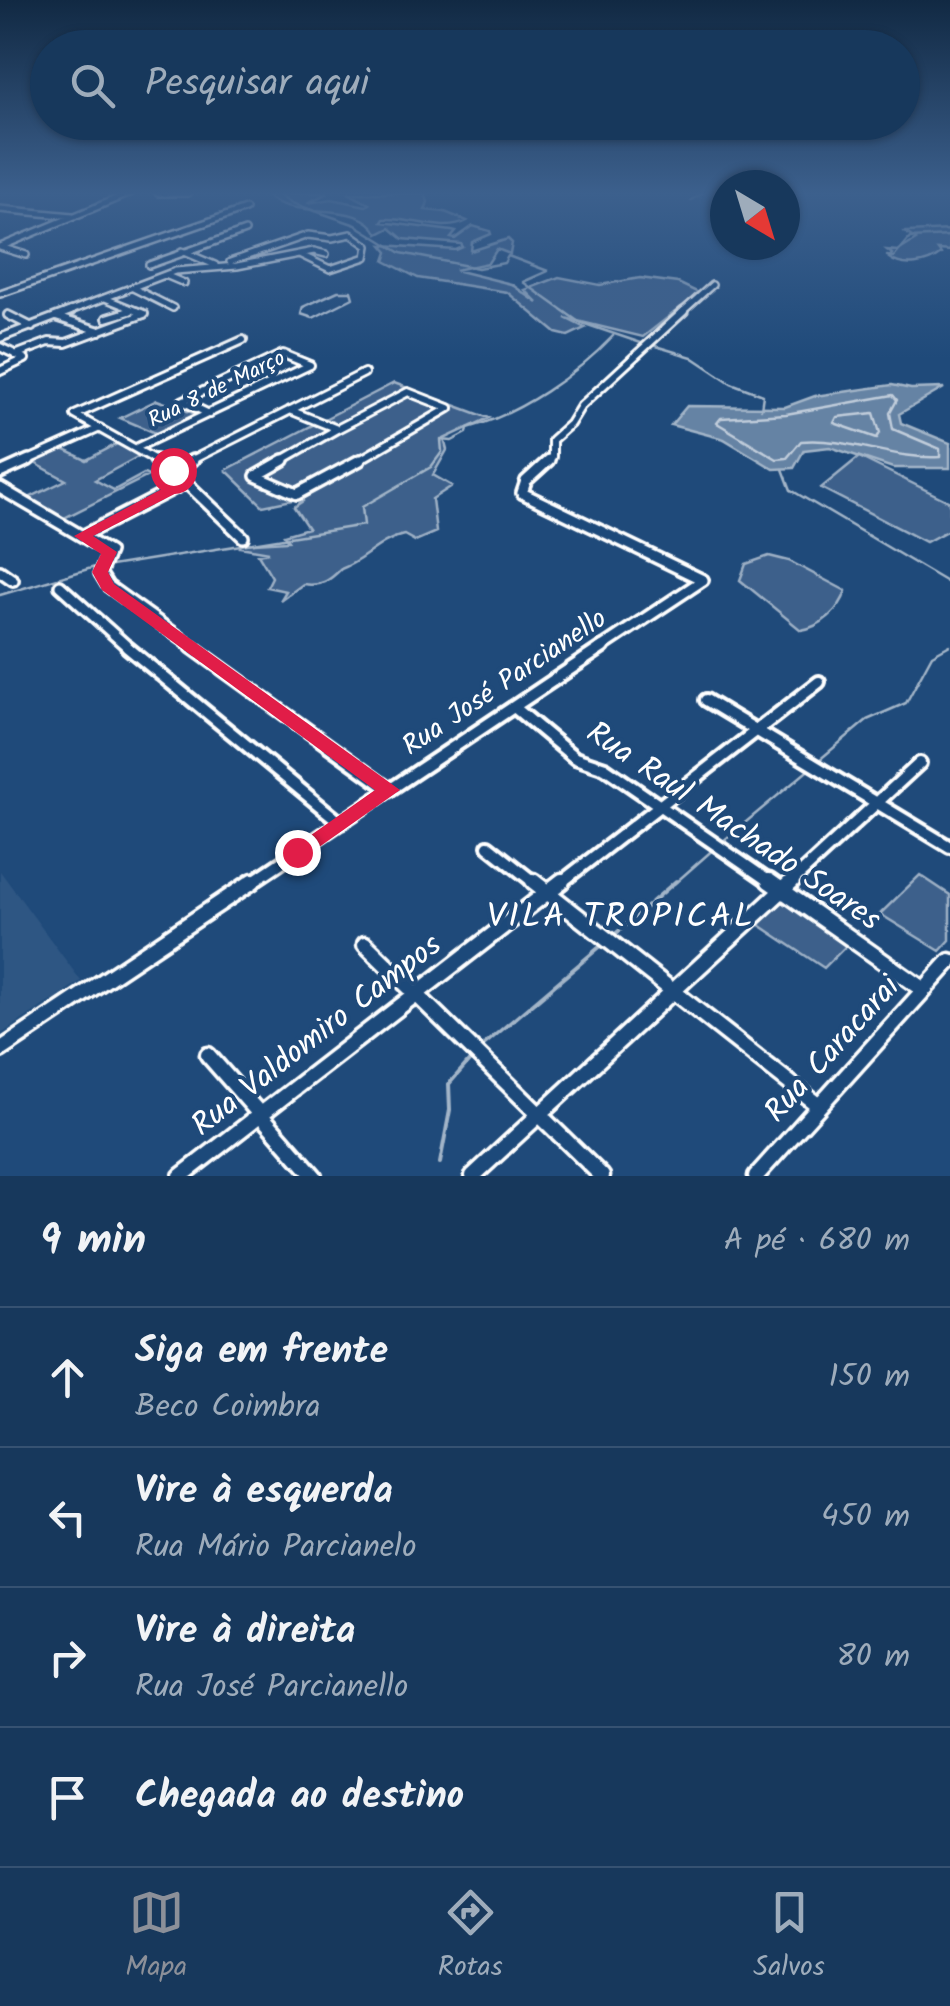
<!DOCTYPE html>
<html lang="pt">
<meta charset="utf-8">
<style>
:root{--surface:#17385c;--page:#203f62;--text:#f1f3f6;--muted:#9eacbb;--line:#365272;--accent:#8c9099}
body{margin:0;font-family:Kalam,sans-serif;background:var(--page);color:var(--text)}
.compass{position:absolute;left:710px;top:170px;width:90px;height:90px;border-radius:50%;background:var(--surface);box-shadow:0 2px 8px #0004;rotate:142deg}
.stop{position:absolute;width:30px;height:30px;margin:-22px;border:8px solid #e11d48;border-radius:50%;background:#fff}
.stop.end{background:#e11d48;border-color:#fff;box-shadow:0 2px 10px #0008}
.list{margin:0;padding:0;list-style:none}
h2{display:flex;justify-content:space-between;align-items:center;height:130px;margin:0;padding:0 40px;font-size:42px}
h2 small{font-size:32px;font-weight:400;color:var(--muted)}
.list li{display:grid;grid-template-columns:65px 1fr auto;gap:30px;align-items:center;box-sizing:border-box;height:140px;padding:0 40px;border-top:2px solid var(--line)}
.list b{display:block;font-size:38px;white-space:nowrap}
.list p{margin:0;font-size:32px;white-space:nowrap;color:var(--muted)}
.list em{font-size:32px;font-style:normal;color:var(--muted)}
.icon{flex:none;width:55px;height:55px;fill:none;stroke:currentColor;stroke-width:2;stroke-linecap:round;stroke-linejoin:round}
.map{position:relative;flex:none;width:950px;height:1176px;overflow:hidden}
.search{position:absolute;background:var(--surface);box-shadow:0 2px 8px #0004;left:30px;right:30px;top:30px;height:110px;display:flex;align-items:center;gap:25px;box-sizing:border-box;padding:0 35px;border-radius:55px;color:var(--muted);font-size:38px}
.sheet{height:690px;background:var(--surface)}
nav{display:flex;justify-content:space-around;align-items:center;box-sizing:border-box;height:140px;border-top:2px solid var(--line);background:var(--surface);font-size:28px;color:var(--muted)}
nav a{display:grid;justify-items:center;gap:5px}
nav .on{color:var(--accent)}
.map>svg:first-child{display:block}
</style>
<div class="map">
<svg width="950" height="1176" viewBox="0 0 950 1176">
<rect width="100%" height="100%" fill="#1f4a7a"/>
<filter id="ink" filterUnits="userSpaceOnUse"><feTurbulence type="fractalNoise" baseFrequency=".01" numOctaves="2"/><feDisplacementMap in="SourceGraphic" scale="20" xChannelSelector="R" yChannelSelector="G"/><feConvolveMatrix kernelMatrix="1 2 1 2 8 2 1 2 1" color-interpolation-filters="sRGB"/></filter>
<g filter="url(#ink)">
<path fill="#2e5683" d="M0,871L81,981L0,1035Z"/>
<path fill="#3c618b" stroke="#9eb0c5" stroke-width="2.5" d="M263,193H328L307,203L332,199L366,206L369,204L348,193H425L428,202L425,210L445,212L467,221C444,234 410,217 384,219L382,222L452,231L456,232L451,238L455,239L473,226L490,231L491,234L472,242L471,251L508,239L512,243L510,254L497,249L488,263L455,270L511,284L538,303L525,290L559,277L600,285L640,278L678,283L699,293L643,337L565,318L585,328L568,336L556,333L507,292L418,278L385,261L388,252L382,245L456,250L463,247L461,244L403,239L390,228L378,234C359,197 292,223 263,193Z
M950,230V251L938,250L941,254C927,265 904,269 889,258L892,254L887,250L898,251L916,240L905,232Z
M394,383L489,418L444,439L447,450L433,475L452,486L432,499L436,532L415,541L404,535C379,540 364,561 341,569C330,580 321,587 303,584L280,601L286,591L267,587L272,577L258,554L269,552L240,547L241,544L288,541L284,535L308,528L294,507L303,501L302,498L263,506L226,470Z
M157,400L196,414L158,434L120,418Z
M121,442L141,455L95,480L114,490L144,474L148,476L60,520L27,499L66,480L31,461L61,448L86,460Z
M859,457L950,502V529L926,542L821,488Z
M769,556L789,561L846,591C840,610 821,627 801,630L740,580L746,564Z
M920,875L950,895V940L940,951L880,914Z
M784,898L849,943L824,968L758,924Z"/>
<path fill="#6583a4" stroke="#a3b5c8" stroke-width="2.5" d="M892,385L911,389L944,388L899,414L901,423L950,443V468H893L830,447L804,450L794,468L774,469L724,439L671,425L687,406L785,407L815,396Z"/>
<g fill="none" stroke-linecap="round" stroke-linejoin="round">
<path stroke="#c1cddb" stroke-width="2.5" d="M338,291H351L353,298L313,318L301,314L303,307Z
M893,395L897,400L890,413L893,429L940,449V457C892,460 849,437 801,441L787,458L777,459L717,423L721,418L786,414Z
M874,413L880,433L877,438L834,423L837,417Z"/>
<path stroke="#a3b5c8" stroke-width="2.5" d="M277,193L292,203L356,225L401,253L478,268L504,263L508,256L548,271L523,282L579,322L644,344
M691,200L703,193
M887,256L894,257L910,238L950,236
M652,345L692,357L731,383L763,395L761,409
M783,469L791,490L950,584
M111,566L364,525L362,507L431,467L442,452L441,440L452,441L467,433L468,428C520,414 576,375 613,336
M0,595L95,567
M818,761L867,720L906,703L932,655L950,645
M722,842L812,767
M674,884L716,847"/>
<path stroke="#a3b5c8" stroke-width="4" d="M613,936L676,881
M479,1049L602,945
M440,1163L450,1110L449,1084L471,1059"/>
<defs>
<path id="minor-far4" d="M158,193H188
M0,209L73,216
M0,247L130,193
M0,247L26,255
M182,251L215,265
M230,262L308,235L332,238L351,234L368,246L366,257L330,269L301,255
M149,265L245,231
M165,275L184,283
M133,288L173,308
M0,294L245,209
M105,298L142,313
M65,313L175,271L237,266L314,251L326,254
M122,313L132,310
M681,313L712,285"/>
<path id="minor-far3" d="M136,311L144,314
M8,315L32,327
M56,317L100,331
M107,318L130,311
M0,338L71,311
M0,347L25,359
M15,355L49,342L66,343L144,314
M0,371L25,359
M290,410L337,429
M209,414L182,401L283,354L310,365
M337,429L408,392L449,408L356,462
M138,447L310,365
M24,462L100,428
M159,462L75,415L243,340
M188,462L364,373
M279,462L337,429
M546,462L552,457V440L570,424L581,406L684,311"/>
<path id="minor-far2" d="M155,460L173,470L243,537
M284,460L256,476L297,494L360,460
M549,460L526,481L522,493L703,580
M173,470L193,460
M0,473L29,460
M0,488L109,552L100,573L108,586L196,649
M82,536L187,482
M0,571L13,580
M60,586L130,649
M599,649L703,580"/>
<path id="minor-far1" d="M127,647L341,823
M192,647L390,790
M706,700L950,847
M514,707L575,758L605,768L773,884
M488,846L536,884
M249,884L603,647
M559,884L819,682
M789,884L920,763"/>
<path id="minor" d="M533,881L819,1106
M769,881L924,990
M365,944L602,1176
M0,1050L253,881
M208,1055L314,1176
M181,1176L562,881
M473,1176L792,881
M756,1176L950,961"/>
</defs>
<use href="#minor-far4" stroke="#fff" stroke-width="10"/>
<use href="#minor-far3" stroke="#fff" stroke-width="12"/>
<use href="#minor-far2" stroke="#fff" stroke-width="16"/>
<use href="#minor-far1" stroke="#fff" stroke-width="18"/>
<use href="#minor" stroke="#fff" stroke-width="21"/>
<use href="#minor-far4" stroke="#1f4a7a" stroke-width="5"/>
<use href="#minor-far3" stroke="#1f4a7a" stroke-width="6"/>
<use href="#minor-far2" stroke="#1f4a7a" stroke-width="9"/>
<use href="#minor-far1" stroke="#1f4a7a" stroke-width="10"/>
<use href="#minor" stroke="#1f4a7a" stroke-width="14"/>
</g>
</g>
<linearGradient id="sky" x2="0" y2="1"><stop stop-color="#112943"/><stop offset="0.54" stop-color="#3c608d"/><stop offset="1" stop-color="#3c608d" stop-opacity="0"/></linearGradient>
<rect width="950" height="358" fill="url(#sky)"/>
<path fill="#e11d48" d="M173,465L192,479V485L93,536L117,552L108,572L114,584L400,790L305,857H290L287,852L375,790L102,590L92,572L101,554L74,536L177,481L166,470Z"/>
<g text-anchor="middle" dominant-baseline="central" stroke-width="8" stroke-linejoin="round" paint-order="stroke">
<g font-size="22" fill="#fff" stroke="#1f4a7a">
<text transform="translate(217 390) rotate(-26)">Rua 8 de Março</text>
</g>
<g font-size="28" fill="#fff" stroke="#1f4a7a">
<text transform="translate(505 683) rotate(-34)">Rua José Parcianello</text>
</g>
<g font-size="32" fill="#fff" stroke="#1f4a7a">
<text transform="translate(733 827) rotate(34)">Rua Raul Machado Soares</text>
<text transform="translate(317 1036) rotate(-38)">Rua Valdomiro Campos</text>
<text transform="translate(833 1050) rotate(-48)">Rua Caracarai</text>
</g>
<g font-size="35" letter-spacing="2.5" fill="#fff" stroke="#1f4a7a">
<text x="621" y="918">VILA TROPICAL</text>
</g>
</g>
</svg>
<svg class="compass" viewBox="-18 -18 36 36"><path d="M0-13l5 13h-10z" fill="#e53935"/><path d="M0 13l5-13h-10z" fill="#9eacbb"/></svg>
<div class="stop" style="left:173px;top:470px"></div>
<div class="stop end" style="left:297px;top:852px"></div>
<div class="search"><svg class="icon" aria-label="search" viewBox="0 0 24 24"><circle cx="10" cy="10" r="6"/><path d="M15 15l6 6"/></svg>Pesquisar aqui</div>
</div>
<section class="sheet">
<h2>9 min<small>A pé · 680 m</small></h2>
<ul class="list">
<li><svg class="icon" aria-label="ahead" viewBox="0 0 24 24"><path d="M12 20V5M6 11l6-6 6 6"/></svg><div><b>Siga em frente</b><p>Beco Coimbra</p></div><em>150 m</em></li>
<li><svg class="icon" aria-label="left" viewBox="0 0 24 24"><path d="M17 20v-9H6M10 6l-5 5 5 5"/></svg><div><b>Vire à esquerda</b><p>Rua Mário Parcianelo</p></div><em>450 m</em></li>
<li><svg class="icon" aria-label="right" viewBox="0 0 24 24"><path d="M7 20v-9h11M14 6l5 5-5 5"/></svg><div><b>Vire à direita</b><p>Rua José Parcianello</p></div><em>80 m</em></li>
<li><svg class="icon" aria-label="arrive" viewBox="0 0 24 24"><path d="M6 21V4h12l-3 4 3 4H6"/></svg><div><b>Chegada ao destino</b></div></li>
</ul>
</section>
<nav>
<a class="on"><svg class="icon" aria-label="map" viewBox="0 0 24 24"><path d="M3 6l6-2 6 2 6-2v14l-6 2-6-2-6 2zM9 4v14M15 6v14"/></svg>Mapa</a>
<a><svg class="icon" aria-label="directions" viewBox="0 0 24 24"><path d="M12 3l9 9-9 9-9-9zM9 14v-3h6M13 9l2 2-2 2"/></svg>Rotas</a>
<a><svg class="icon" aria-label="saved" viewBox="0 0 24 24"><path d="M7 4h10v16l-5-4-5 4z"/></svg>Salvos</a>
</nav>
